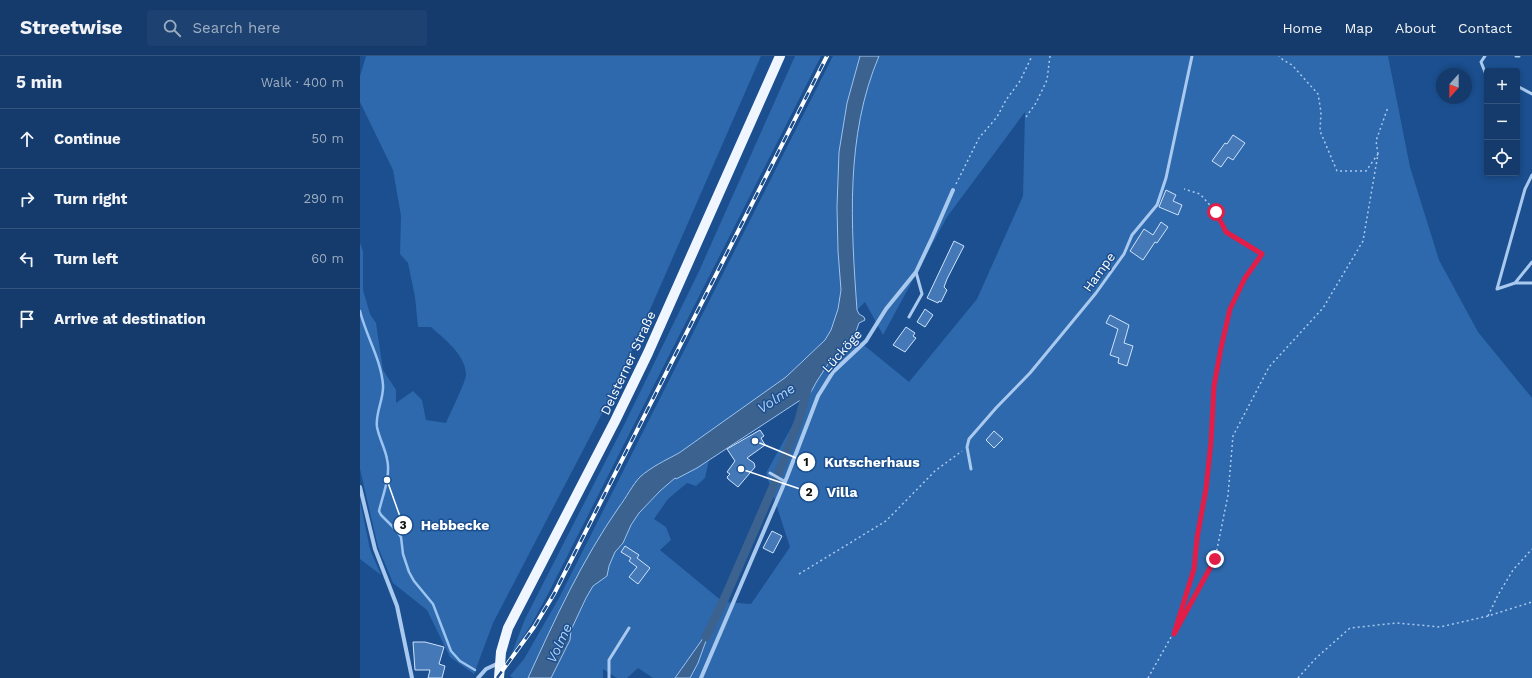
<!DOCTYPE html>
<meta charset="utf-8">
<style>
:root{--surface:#143b6b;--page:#1d4271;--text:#f1f3f6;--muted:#9dadc1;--line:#33557e}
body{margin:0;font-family:"Work Sans",sans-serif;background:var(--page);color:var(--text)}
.controls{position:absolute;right:12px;top:12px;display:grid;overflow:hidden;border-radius:4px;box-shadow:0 2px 6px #0003}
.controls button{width:36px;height:36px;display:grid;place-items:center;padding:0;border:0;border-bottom:1px solid var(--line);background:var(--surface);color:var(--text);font:20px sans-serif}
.compass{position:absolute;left:1076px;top:12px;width:36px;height:36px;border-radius:50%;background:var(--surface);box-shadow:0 2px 6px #0003;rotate:201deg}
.stop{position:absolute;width:12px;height:12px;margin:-9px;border:3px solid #e11d48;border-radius:50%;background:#fff}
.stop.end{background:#e11d48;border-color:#fff;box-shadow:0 1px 4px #0008}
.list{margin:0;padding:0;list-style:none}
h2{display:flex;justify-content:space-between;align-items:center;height:52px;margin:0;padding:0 16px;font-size:17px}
h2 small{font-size:13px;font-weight:400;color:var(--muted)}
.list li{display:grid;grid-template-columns:26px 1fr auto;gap:12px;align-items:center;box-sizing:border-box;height:60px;padding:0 16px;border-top:1px solid var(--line)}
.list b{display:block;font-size:15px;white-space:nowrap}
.list em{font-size:13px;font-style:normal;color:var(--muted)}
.icon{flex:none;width:22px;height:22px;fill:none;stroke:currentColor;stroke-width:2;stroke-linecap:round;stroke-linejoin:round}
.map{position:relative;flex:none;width:1172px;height:622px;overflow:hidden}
header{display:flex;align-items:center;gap:24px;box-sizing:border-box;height:56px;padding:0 20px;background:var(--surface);border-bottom:1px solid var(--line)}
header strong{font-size:19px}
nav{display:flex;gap:22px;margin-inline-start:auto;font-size:14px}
.search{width:280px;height:36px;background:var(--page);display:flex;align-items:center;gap:10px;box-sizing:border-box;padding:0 14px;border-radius:4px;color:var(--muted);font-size:15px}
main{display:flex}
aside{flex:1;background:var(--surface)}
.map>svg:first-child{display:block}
</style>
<header>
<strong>Streetwise</strong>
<div class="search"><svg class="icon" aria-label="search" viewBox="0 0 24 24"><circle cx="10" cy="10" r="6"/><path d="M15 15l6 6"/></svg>Search here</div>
<nav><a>Home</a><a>Map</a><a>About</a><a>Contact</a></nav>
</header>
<main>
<aside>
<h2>5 min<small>Walk · 400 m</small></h2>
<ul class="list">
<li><svg class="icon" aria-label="ahead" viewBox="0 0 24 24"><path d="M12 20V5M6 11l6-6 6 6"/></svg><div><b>Continue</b></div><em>50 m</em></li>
<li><svg class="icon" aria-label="right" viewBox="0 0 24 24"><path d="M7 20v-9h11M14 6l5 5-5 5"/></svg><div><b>Turn right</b></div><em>290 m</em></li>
<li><svg class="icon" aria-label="left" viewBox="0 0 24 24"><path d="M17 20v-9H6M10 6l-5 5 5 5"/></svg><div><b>Turn left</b></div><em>60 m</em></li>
<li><svg class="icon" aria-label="arrive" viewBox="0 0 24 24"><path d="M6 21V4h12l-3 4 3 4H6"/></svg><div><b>Arrive at destination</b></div></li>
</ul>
</aside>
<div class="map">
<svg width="1172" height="622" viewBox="0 0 1172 622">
<rect width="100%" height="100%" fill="#1b4f8f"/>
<path fill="#2e69ad" d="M6,0H401L257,329L133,567L114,618L90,601L67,554L33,527L18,491L0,413V187L3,195V234L10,258L16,267L23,314L36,334V347L53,335L62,344L66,364L86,367C89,359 107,324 106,318C105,298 84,283 71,271H58L55,241L48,207L40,198L41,160L33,114L0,46V20Z
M435,0H461L189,536L171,569L151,599L165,563L263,371L340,213Z
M473,0H500L487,47L479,96L477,151L478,195L481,234L478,253L471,274L465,284L426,321L319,397L302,406L280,422L211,533L168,622H153L150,620L164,603L199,542Z
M519,0H1028L1050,111L1079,204L1118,276L1172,342V622H330L338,607L350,572L315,622H293L278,612L267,622H257L243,613V622H191L210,584L211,574L226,542L233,530L247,520L249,510L255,496L263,487L271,469L279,457L300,435L315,422L316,423L349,404L345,422L336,430L327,427L308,443L294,463L306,471L311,484L300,494L363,546L391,548L430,491L406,417L457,325L468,308L494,281L549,326L617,243L663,140L665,56L587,161L523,279L505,246L497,254C492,188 488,121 501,55C505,36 512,18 519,0Z
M0,445L10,493L21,519L0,503Z"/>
<path fill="#3c6290" stroke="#9cc4f0" d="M500,0H519C485,80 491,169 497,254L499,258L504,261L505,264L499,267L494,281L468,308L457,325L446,345L442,343L337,412L316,423L315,422L300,435L279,457L271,469L263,487L255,496L249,510L247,520L233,530L226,542L211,574L210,584L191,622H168C195,563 222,504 259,451C266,442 273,428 280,421C291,411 306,404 319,397L426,321L465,284L471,274L478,253L481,234L478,195L477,151L479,96L487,47Z
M351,571L338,607L330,622H315Z"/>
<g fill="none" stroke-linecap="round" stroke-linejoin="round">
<path stroke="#9cc4f0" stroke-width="2.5" d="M0,255C6,280 21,303 23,329C24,343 15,357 17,371C19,382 25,392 27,403C31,420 23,438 19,455L21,459L36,474L41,481L43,498L49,516L54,525L73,548L91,595L100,605L115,614"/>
<path stroke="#3c6290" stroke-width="9" d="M346,581L363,546L414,429L439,364L447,334"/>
</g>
<path fill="#4478b7" stroke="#cfe3fa" d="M873,79L885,87L873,104L868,101L861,111L852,105L865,87L867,88Z
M806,134L816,139L813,145L822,149L818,159L799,151Z
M801,166L808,171L797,187L795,186L783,204L770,195L784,173L793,179Z
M594,185L604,190L587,223L584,231L587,234L581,246L579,245L578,247L567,242Z
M565,253L573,259L565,271L557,266Z
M750,259L769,269L764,287L773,290L767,310L758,307L759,302L750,299L758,273L746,267Z
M546,271L555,277L553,280L556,282L545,296L533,289Z
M400,374L404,380L401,382L405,389L387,402L394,407L395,411L378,431L368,423L367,421L370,418L367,416L375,405L367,393Z
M634,375L643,383L634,392L626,384Z
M412,475L422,480L413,497L403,492Z
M265,490L279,499L277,502L290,512L278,528L269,521L277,511L269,505L271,502L261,496Z
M53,586H65L84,591L79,608L85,610L82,622H68L70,614H55Z"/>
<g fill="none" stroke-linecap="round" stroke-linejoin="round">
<path stroke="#a9c9ee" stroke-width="1.5" stroke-dasharray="2 3" stroke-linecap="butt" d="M666,61L676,47L687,24L690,0
M1018,98L1016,85L1028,51
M596,128L619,82L637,61L646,44L660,25L672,0
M439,518L526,465L575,415L602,395
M1128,560L1138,539L1153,514L1172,493
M815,574L834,513L837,482L846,433L851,386L854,330L861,292L870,253L885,222L902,198L866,176L856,156L840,138L824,133
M788,622L855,503L868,439L873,380L909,311L963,252L1003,185L1018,98L1006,115H977L960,75L961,56L958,38L932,9L923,4L919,0
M938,622L956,602L990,572L1037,567L1080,571L1128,560L1172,546"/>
<path stroke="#a9c9ee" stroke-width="3" d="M1125,0L1121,6L1127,21
M1156,0H1159
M1157,30L1172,38
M1172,119L1165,133L1137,233L1155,227L1172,206
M1156,227H1172
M549,261L562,238L556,216
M611,413L607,391L609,383L636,352L670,317L736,237L764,198L772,179L797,149L806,122L832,0
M410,417L424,425
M249,622V604L269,572"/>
<path stroke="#a9c9ee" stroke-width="4" d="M0,431L15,493L37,550L52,622
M118,622L126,613L139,607
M341,622L427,421L458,340L473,316L506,285L526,253L556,216L572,182L593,134"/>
<path stroke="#f0f6ff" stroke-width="10" d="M139,622L141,596L148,572L255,365L288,297L420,0"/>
<defs>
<path id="rail" d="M137,622L174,571L194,538L467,0"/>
</defs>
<use href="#rail" stroke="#fff" stroke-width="4"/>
<use href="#rail" stroke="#1b4f8f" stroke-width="2.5" stroke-dasharray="8" stroke-linecap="butt"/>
</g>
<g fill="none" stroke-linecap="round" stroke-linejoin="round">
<path stroke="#e11d48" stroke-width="5" d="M855,503L814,578L834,513L837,482L846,433L851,386L854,330L861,292L870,253L885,222L902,198L866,176L856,156"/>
</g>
<g text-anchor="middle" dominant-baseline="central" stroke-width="3" stroke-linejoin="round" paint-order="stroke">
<g font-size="13" fill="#fff" stroke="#1b4f8f">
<text transform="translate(739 216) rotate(-54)">Hampe</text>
<text transform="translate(482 295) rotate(-48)">Lücköge</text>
<text transform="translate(268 307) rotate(-65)">Delsterner Straße</text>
</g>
<g font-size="14" font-style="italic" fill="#b5d3f5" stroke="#1b4f8f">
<text transform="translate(416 342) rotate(-34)">Volme</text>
<text transform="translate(199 587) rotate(-65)">Volme</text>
</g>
</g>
<path fill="none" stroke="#fff" stroke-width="1.5" d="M395 385L446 406M381 413L449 436M27 424L43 469"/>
<g fill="#fff" stroke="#1b4f8f" stroke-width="1.5">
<circle cx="395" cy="385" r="4"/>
<circle cx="381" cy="413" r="4"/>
<circle cx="27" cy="424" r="4"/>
<circle cx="446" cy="406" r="10"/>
<circle cx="449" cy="436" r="10"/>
<circle cx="43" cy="469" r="10"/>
</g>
<g font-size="12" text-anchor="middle" font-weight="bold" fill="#111">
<text x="446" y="410">1</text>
<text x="449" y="440">2</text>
<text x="43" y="473">3</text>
</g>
<g font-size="14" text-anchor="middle" font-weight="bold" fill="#fff" stroke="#1b4f8f" stroke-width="3" stroke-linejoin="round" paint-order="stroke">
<text x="512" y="411">Kutscherhaus</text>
<text x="482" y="441">Villa</text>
<text x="95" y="474">Hebbecke</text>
</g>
</svg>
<div class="controls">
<button>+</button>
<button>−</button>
<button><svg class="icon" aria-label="locate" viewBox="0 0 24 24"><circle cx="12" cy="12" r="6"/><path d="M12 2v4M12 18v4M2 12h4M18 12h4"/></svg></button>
</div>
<svg class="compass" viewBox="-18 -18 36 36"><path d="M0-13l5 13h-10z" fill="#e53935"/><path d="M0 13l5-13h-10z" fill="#9dadc1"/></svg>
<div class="stop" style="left:856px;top:156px"></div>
<div class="stop end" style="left:855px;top:503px"></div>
</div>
</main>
